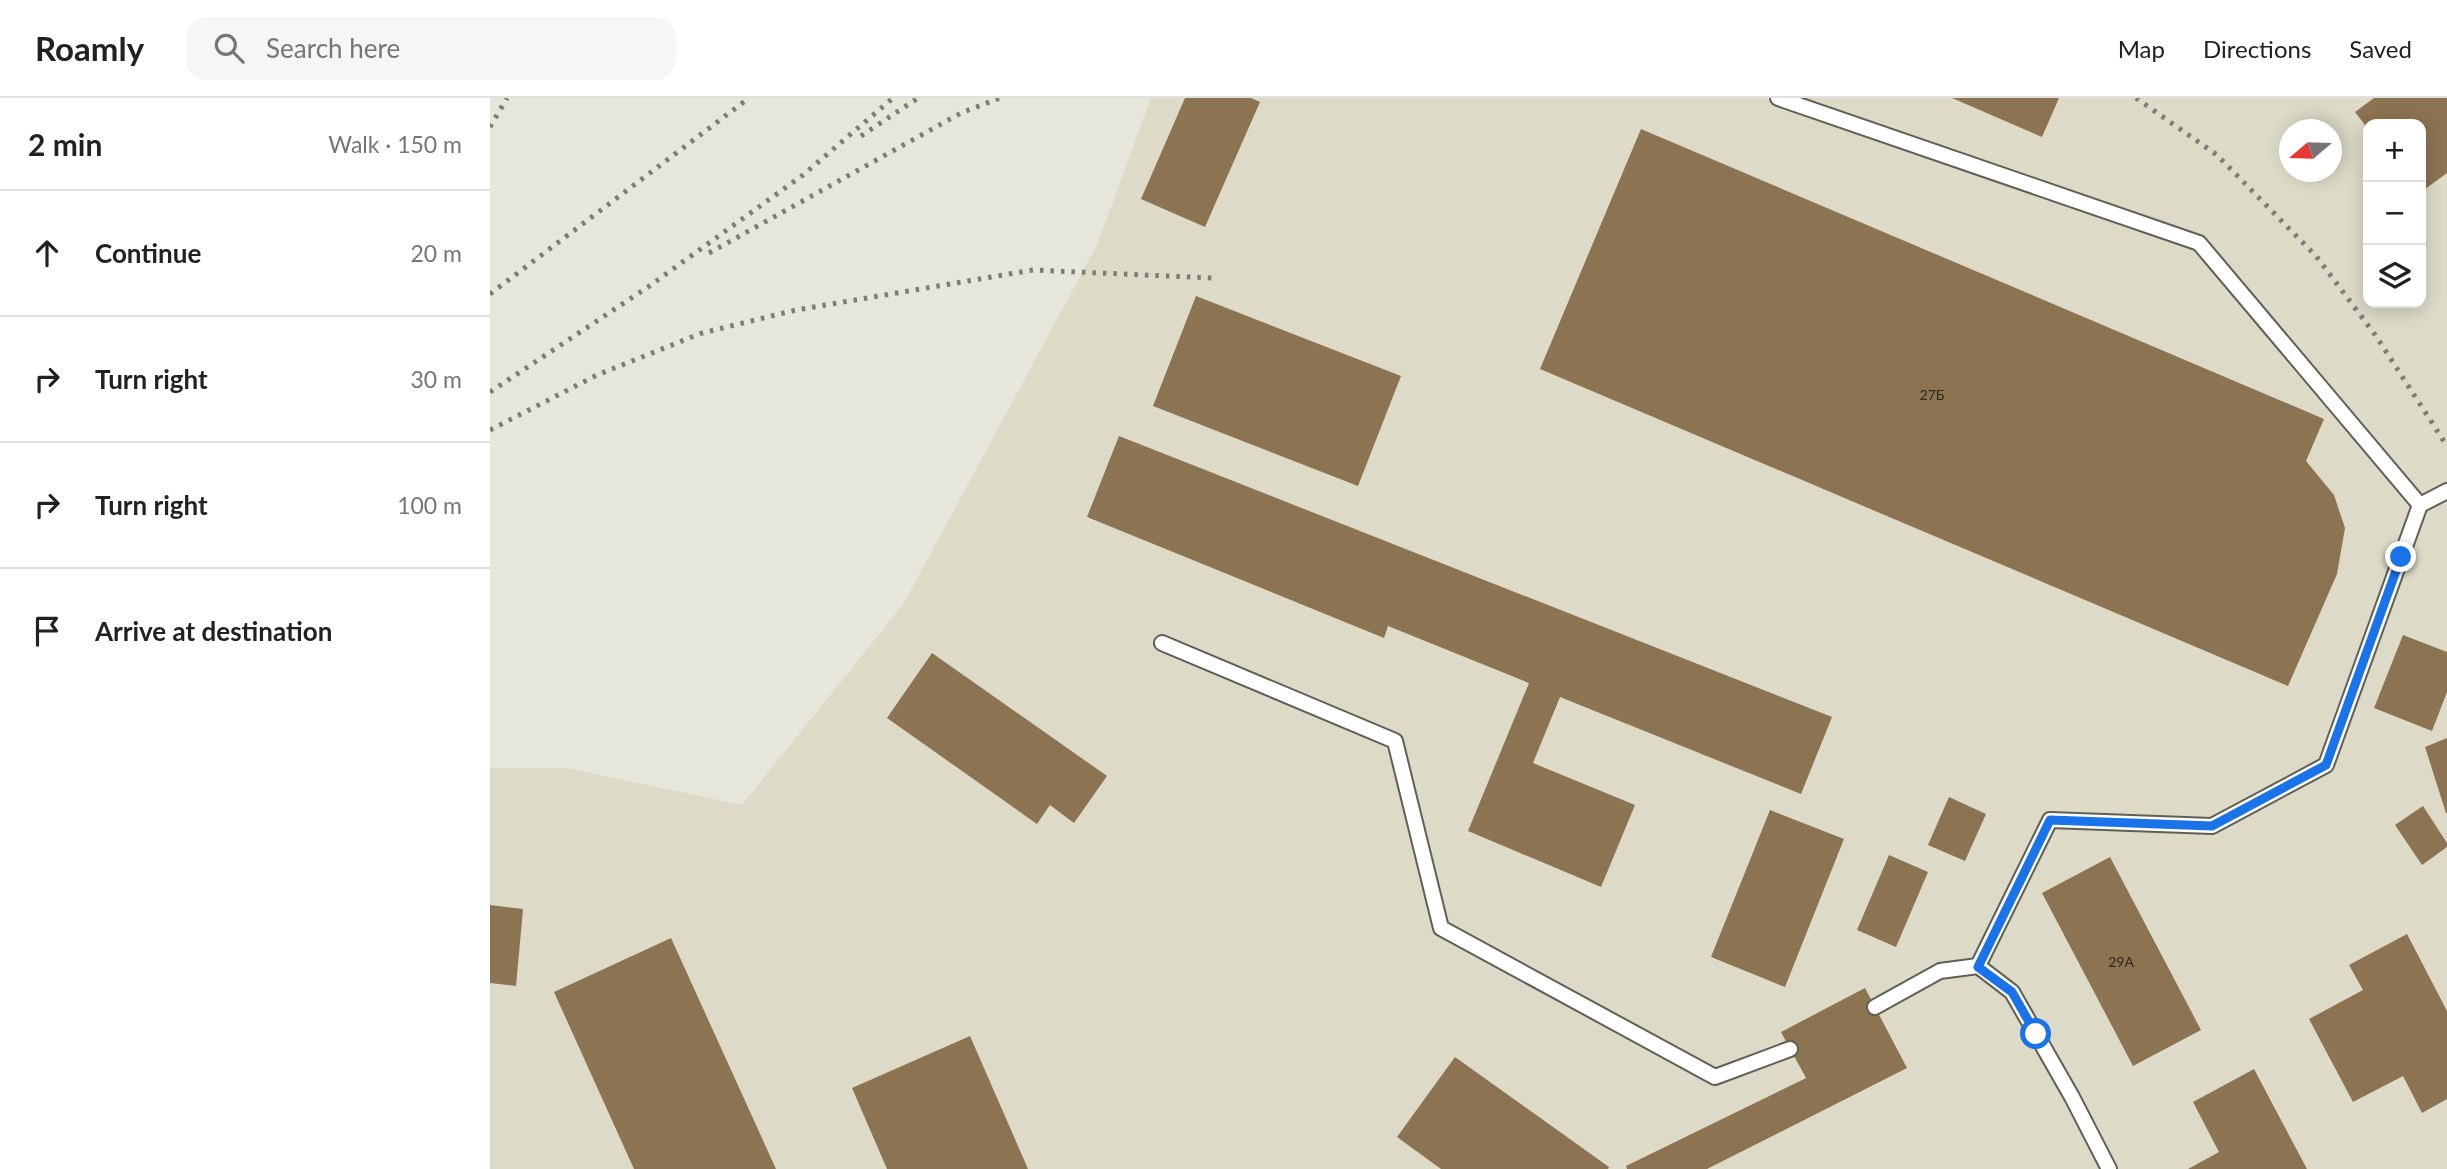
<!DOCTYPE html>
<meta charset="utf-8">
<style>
:root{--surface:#fff;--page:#f6f6f6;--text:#202124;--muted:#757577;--line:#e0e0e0}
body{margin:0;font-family:Lato,sans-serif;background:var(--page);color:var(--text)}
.controls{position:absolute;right:21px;top:21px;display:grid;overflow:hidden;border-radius:14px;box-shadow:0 4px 18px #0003}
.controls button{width:63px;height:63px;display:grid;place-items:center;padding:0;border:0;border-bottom:2px solid var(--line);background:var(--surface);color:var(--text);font:35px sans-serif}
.compass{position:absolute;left:1789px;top:21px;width:63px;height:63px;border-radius:50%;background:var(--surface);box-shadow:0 4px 18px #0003;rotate:251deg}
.stop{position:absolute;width:21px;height:21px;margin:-16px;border:5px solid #1a73e8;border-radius:50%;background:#fff}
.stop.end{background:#1a73e8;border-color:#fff;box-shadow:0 2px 7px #0008}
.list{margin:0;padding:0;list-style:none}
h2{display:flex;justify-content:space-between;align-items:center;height:91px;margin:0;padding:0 28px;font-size:30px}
h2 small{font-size:23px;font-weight:400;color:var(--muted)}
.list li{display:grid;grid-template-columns:46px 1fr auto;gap:21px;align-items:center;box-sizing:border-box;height:126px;padding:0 28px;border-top:2px solid var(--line)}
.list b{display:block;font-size:26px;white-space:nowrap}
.list em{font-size:23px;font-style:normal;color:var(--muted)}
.icon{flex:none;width:38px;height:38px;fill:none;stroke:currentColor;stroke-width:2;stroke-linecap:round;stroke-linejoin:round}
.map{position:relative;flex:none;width:1957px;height:1071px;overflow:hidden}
header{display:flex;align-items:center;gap:42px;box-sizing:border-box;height:98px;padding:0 35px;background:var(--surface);border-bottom:2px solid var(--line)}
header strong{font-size:33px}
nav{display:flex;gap:38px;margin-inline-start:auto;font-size:24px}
.search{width:490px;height:63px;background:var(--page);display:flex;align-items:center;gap:18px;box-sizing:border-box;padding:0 24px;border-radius:21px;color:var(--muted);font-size:26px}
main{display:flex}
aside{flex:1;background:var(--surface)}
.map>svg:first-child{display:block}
</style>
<header>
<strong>Roamly</strong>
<div class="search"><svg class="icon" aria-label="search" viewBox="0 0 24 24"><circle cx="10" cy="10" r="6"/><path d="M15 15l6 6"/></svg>Search here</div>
<nav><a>Map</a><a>Directions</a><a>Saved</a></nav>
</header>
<main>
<aside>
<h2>2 min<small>Walk · 150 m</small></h2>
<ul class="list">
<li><svg class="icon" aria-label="ahead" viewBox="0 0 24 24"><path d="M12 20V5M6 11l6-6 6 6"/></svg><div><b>Continue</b></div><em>20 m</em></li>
<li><svg class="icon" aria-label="right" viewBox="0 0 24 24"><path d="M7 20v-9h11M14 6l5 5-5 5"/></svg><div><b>Turn right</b></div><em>30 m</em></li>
<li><svg class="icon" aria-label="right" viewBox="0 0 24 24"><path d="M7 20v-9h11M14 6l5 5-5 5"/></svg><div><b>Turn right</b></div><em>100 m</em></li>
<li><svg class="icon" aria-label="arrive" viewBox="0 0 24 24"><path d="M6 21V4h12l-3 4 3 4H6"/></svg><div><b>Arrive at destination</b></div></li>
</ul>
</aside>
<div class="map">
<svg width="1957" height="1071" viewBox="0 0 1957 1071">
<rect width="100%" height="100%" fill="#e7e6da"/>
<path fill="#dddbc8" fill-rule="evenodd" d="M661,0H1957V1071H0V670H77L252,707L414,505L607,147ZM1878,26H1931V205H1878ZM1800,32H1842V74H1800Z"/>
<path fill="#8c7351" d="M695,0H761L770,4L715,129L651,101Z
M1462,0H1569L1552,39Z
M1884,0H1957V75L1931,94V26H1878V31L1865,14Z
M1151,31L1834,321L1816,363L1844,397L1855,430L1847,476L1798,588L1050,271Z
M706,198L911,278L868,388L663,308Z
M629,338L1342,619L1311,696L1070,599L1043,665L1145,707L1111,789L978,733L1039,585L898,528L894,540L597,419Z
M1913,537L1957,554V594L1942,633L1884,610Z
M442,555L617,678L584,725L560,707L547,726L397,620Z
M1957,640V715H1956L1935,649Z
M1459,699L1496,716L1475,763L1438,747Z
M1933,708L1957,745V749L1932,767L1905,727Z
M1280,712L1354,741L1295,889L1221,859Z
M1399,757L1438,774L1406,849L1367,832Z
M1620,759L1711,932L1643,968L1552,795Z
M0,807L33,811L26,888L0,885Z
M1917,836L1957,913V1001L1932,1015L1913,978L1863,1004L1819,921L1873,892L1859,867Z
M181,840L286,1071H144L64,894Z
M1375,890L1417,970L1217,1071H1137L1136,1068L1316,980L1291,934Z
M480,938L538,1071H397L362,990Z
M965,959L1119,1069L1118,1071H951L907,1039Z
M1764,971L1817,1071H1698L1729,1054L1703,1004Z"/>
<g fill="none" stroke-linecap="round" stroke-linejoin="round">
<defs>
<path id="service" d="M1288,0L1709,145L1930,407L1836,667L1722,728L1560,722L1488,868
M1930,407L1957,393
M672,545L905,643L951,830L1225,979L1300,951
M1385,909L1450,873L1488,868L1522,894L1582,999L1619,1071"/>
</defs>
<use href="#service" stroke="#605f55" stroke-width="18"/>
<use href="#service" stroke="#fff" stroke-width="14"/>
<path stroke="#7d7d75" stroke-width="5" stroke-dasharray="3.5 7" stroke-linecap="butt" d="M1646,0L1727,57L1826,158L1886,238L1957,348
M0,29L17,0
M371,38L428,0
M219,155L471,15L510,0
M0,196L259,0
M0,294L158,189L313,77L403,0
M0,332L107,277L212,235L306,212L543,172L722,180"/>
</g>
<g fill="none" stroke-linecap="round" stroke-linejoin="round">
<path stroke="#1a73e8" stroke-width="9" d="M1546,936L1522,894L1488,869L1560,722L1722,728L1836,667L1911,459"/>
</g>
<g text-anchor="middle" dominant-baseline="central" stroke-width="7" stroke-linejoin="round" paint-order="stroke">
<g font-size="14" fill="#2e271c">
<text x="1442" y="296">27Б</text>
<text x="1631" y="863">29А</text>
</g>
</g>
</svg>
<div class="controls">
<button>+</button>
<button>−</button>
<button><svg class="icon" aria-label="layers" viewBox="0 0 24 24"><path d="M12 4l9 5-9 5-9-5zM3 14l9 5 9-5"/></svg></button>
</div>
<svg class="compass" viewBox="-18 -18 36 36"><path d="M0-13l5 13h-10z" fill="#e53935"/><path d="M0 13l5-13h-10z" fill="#757577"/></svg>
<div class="stop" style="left:1546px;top:936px"></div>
<div class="stop end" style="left:1911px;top:459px"></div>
</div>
</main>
